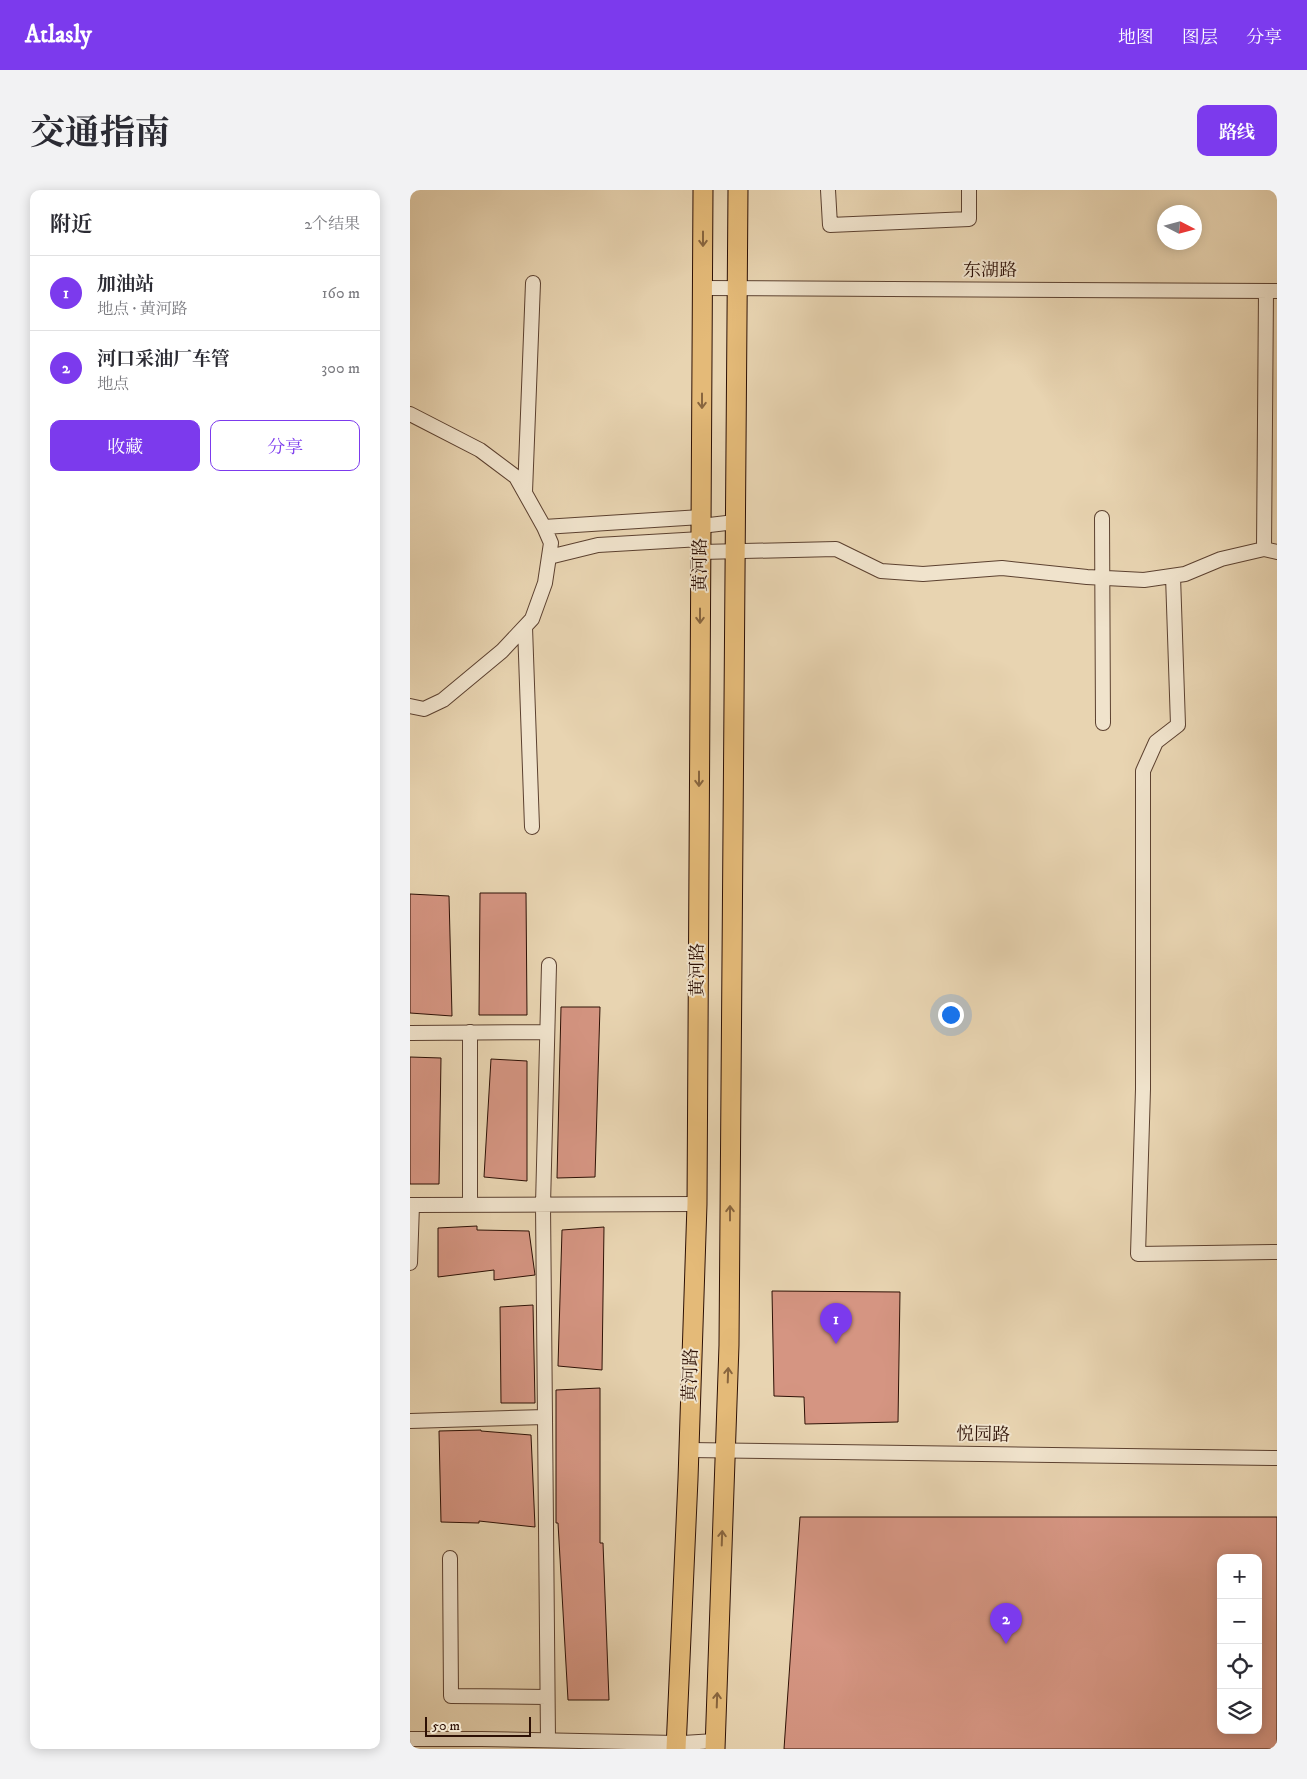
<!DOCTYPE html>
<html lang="zh">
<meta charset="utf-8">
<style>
:root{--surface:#fff;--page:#f2f2f3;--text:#2b2b33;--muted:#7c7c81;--line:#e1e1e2;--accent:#7c3aed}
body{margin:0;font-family:"IM FELL DW Pica","Noto Serif SC",serif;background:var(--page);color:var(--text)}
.controls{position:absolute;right:15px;bottom:15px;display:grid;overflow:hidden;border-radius:10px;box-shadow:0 2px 12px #0003}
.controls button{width:45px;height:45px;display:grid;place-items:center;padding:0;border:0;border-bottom:1px solid var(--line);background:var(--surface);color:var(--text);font:25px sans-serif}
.compass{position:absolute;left:747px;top:15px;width:45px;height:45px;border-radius:50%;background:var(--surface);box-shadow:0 2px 12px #0003;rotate:96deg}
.scale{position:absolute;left:15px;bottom:12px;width:106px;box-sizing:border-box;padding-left:5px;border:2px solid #2d1005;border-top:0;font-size:14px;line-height:18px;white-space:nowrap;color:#2d1005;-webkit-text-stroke:4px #f0e3cc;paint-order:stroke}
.you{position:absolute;left:540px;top:824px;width:18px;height:18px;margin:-12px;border:4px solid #fff;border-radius:50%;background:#1a73e8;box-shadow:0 0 0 8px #1a73e833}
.badge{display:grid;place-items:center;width:32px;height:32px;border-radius:50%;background:var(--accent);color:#fff;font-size:16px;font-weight:700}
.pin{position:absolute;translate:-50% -41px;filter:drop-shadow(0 1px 2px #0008)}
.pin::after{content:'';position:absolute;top:26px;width:18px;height:15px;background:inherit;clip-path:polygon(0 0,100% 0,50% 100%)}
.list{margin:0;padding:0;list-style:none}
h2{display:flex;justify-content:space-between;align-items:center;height:65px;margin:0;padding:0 20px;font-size:21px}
h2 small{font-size:16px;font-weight:400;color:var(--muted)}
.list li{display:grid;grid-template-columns:32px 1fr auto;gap:15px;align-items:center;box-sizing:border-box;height:75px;padding:0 20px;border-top:1px solid var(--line)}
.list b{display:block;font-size:19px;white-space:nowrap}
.list p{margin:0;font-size:16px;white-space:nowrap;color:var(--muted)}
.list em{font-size:16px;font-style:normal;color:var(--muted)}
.actions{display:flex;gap:10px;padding:15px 20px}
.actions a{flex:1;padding:11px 0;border:1px solid var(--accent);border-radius:10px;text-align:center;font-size:18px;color:var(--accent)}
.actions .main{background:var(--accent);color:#fff}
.icon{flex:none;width:28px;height:28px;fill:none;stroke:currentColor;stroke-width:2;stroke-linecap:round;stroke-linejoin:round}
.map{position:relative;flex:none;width:867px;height:1559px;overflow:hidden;border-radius:10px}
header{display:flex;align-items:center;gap:30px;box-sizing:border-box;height:70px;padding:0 25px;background:var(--accent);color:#fff}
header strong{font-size:24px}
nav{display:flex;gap:28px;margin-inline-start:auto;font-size:18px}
.intro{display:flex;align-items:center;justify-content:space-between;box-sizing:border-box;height:120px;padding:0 30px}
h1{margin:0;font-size:35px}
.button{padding:12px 22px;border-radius:10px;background:var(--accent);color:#fff;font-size:18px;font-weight:700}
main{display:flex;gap:30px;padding:0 30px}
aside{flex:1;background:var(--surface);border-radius:10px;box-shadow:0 2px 12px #0003}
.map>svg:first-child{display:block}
</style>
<header>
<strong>Atlasly</strong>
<nav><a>地图</a><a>图层</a><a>分享</a></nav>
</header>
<div class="intro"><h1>交通指南</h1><a class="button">路线</a></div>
<main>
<aside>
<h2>附近<small>2个结果</small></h2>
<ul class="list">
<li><span class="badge">1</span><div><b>加油站</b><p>地点 · 黄河路</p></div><em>160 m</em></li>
<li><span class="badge">2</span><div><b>河口采油厂车管</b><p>地点</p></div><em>300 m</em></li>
</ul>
<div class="actions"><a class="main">收藏</a><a>分享</a></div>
</aside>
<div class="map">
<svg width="867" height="1559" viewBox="0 0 867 1559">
<rect width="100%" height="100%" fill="#e8d4b1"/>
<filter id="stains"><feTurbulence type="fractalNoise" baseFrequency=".004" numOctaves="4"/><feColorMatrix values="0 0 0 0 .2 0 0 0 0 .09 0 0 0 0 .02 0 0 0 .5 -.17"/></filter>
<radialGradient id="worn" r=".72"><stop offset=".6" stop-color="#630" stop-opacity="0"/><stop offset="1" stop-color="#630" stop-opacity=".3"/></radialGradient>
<path fill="#d59582" stroke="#2d1005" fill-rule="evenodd" d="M70,703H116L117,825H69Z
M0,704L39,706L42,826L0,823Z
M151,817H190L185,987L147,988Z
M0,867L31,868L29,994H0Z
M81,869L117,871V991L74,987Z
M67,1036V1040L119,1041L125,1085L84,1090V1080L28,1087V1038Z
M194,1037L192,1180L148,1176L152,1040Z
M362,1101L490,1102L488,1232L395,1234L394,1207L364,1206Z
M123,1115L125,1213H91L90,1117Z
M190,1198V1353H193L199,1510H158L148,1333H146V1200Z
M71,1240V1241L121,1245L125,1337L69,1331V1333L31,1332L29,1241Z
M390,1327H867V1559H374ZM811,1368H848V1540H811Z"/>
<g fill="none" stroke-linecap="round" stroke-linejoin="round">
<defs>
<path id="minor" d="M418,0L420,35L559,29V0
M292,98L867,101
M0,224L70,260L106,287L134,337L141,353L135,393L122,429L92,461L33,510L14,519L0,516
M115,302L123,93
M692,328L693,533
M291,336L325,332
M134,337L291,327
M854,359L856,101
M291,362L426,359L471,381L513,384L592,378L677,387L734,390L775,384L811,369L854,359L867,362
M139,367L188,355L291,349
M763,386L768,535L746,552L733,581V899L728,1064L867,1062
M115,437L122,637
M0,843L137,842
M0,1015L287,1014
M60,1015V842
M0,1073L2,1015
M0,1231L135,1227
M279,1260L867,1268
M40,1368L41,1506L137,1507
M0,1549H71L266,1553
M138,1550L133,1015L139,775
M257,1554L305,1551"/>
<path id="major" d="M266,1559L278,1289L287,1014L293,0
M305,1559L319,1155L328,0"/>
</defs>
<use href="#minor" stroke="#5c4130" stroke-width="16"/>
<use href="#major" stroke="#2d1005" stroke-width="21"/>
<use href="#minor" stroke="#f0e3cc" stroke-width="14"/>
<use href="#major" stroke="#e4ba78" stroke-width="19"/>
</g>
<defs><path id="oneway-shaft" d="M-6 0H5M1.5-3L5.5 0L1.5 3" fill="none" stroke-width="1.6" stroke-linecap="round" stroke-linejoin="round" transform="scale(1.25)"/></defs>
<g stroke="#88653e">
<use href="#oneway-shaft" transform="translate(293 49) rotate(90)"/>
<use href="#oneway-shaft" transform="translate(292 211) rotate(90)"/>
<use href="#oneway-shaft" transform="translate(290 426) rotate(90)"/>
<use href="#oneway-shaft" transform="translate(289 589) rotate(90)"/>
<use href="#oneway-shaft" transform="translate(320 1023) rotate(-90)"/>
<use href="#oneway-shaft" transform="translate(318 1185) rotate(-88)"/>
<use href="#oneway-shaft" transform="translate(312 1348) rotate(-88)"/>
<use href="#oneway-shaft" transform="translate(307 1510) rotate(-88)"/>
</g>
<g text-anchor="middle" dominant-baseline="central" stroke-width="4" stroke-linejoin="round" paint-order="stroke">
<g font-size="18" fill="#2d1005" stroke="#f0e3cc">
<text x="580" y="81">东湖路</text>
<text transform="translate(291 375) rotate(-90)">黄河路</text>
<text transform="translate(288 780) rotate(-90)">黄河路</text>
<text transform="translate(281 1185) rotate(-88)">黄河路</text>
<text transform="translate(573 1245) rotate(1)">悦园路</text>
</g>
</g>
<rect width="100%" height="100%" filter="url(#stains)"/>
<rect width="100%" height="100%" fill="url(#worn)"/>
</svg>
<div class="controls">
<button>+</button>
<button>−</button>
<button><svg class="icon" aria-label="locate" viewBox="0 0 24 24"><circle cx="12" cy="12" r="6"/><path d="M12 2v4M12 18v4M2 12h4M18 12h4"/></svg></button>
<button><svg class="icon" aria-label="layers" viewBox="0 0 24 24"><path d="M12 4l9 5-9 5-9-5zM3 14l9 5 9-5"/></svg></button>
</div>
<svg class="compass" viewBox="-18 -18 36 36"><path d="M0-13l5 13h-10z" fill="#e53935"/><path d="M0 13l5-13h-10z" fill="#7c7c81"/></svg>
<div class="scale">50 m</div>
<div class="you"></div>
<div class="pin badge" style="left:426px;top:1154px">1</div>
<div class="pin badge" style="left:596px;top:1454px">2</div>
</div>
</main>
